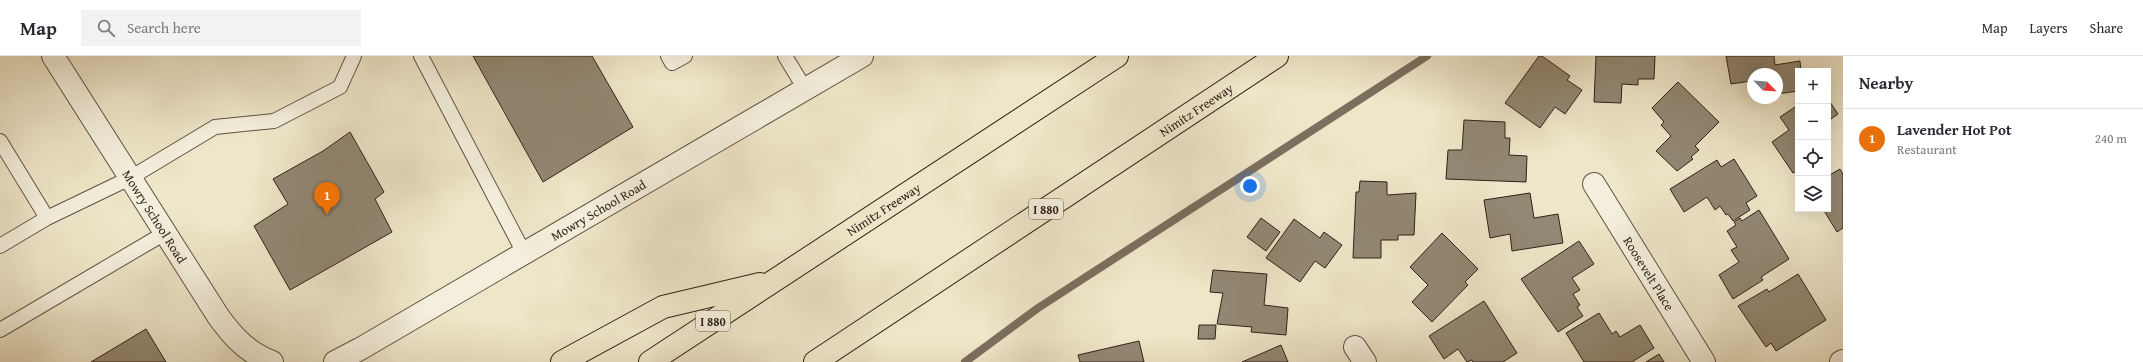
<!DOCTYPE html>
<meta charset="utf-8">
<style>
:root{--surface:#fff;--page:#f2f2f3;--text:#2b2b33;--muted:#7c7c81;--line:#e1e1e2;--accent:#8f2418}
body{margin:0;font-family:"Gentium Book Plus",serif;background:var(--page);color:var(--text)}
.controls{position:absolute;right:12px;top:12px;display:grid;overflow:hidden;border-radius:0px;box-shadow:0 4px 16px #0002}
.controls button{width:36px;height:36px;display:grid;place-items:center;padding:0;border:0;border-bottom:1px solid var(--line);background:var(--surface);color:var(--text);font:20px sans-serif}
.compass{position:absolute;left:1747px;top:12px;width:36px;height:36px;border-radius:50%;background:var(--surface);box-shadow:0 4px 16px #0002;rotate:115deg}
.you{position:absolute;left:1250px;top:130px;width:14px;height:14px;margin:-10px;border:3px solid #fff;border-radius:50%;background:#1a73e8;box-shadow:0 0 0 6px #1a73e833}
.badge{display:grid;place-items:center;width:26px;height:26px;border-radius:50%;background:var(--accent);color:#fff;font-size:13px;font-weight:700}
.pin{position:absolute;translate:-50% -33px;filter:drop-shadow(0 1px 2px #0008)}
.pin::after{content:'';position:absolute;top:21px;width:14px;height:12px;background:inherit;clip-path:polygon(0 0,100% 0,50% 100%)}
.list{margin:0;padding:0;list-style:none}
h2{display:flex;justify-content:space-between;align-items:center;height:52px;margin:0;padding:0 16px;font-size:17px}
h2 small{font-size:13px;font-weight:400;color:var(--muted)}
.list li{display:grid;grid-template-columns:26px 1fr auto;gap:12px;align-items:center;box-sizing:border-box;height:60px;padding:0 16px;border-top:1px solid var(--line)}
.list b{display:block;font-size:15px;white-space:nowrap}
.list p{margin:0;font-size:13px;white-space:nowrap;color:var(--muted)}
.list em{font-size:13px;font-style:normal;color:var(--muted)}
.icon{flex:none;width:22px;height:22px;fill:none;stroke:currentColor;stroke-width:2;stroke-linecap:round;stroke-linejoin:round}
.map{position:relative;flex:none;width:1843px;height:306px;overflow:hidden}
header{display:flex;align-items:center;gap:24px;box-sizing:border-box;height:56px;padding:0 20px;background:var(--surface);border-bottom:1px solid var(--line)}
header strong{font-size:19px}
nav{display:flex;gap:22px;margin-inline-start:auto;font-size:14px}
.search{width:280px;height:36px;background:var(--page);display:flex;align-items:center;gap:10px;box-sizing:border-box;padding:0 14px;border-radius:0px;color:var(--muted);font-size:15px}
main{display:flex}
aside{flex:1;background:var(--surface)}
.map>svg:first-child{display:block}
</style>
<header>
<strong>Map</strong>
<div class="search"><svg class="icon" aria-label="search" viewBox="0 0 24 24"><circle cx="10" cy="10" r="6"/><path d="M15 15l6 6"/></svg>Search here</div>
<nav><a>Map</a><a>Layers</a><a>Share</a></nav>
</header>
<main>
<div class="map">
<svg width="1843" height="306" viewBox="0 0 1843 306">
<rect width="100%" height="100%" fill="#eee6c9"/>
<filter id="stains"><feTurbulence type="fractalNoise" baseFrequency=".005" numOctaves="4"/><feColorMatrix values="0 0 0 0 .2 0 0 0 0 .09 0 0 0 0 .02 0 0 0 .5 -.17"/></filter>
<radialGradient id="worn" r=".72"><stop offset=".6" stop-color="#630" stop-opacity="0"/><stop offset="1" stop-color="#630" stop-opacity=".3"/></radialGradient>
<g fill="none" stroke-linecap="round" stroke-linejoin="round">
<path stroke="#7b6f5e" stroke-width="8" d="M965,306L1038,252L1427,0"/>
</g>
<path fill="#928874" stroke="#2f2218" d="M473,0H592L633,71L543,126Z
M1539,0H1542L1570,20L1567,24L1582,34L1565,58L1555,51L1540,72L1505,47Z
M1596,0H1655L1654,23H1638V29L1622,28L1621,47L1594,46Z
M1726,0H1774L1775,9L1800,5L1801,15H1798V35L1777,38V18H1753V38L1751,25L1731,28Z
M1678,26L1719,66L1695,90L1699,94L1691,101L1693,103L1677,115L1656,95L1671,80L1661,69L1664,66L1652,52Z
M1828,43L1838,58L1828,65Z
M1798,49V114L1793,117L1772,86L1789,74L1780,61Z
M1464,64L1505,66V82H1510L1509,99L1527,100L1526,126L1446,123L1448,94H1462Z
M350,76L384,136L375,143L392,176L290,234L254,170L288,148L273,123L323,95Z
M1734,103L1757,140L1746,147L1750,154L1733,165L1728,158L1726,159L1720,150L1715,154L1707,141L1684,156L1670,133L1717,104L1721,111Z
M1840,113L1843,118V172L1837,176L1823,153H1828V120Z
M1360,125L1387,126V139L1416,137L1414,179H1398V184H1381V202H1353L1356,136H1359Z
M1530,137L1534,162L1558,158L1563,187L1512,195L1510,178L1490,182L1484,144Z
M1759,154L1789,203L1761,221L1763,224L1733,243L1719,219L1739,206L1731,194L1737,191L1727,175L1736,169L1734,166L1740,162L1742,165Z
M1261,162L1280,176L1266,195L1247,181Z
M1294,163L1320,182L1324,176L1342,189L1325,212L1315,205L1300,226L1266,202Z
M1442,177L1478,213L1465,226L1468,229L1432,266L1412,246L1428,229L1410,211Z
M1579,185L1594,208L1572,222L1580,234L1573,238L1580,249L1577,251L1583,260L1558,276L1521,223Z
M1213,214L1267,218L1264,249L1288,252L1286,279L1251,276L1252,271L1217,268L1223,237L1210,236Z
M1798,218L1826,264L1776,295L1771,287L1766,291L1738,250L1767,233L1769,236Z
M1484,245L1517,297L1503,306H1473L1472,304L1467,306L1458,293L1444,303L1429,280Z
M1599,257L1612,278L1616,275L1620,281L1640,269L1654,292L1632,306H1584L1566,277Z
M1199,269H1216L1215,283H1198Z
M146,273L166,306H91Z
M1139,285L1144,306H1080L1078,299Z
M1281,289L1288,306H1242Z
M1659,298L1664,306H1646Z"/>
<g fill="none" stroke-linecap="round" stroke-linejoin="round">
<defs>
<path id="service" d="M421,0L524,197
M668,0L672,7L685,0
M785,0L805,33
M0,85L47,162L0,190
M47,162L130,122L215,71L274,65L340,31L354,0
M0,274L165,177"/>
<g id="minor">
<path id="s1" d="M1594,128L1704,306"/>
<path d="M1355,291L1365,306"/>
<path d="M1841,306L1843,305"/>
</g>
<g id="tertiary">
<path id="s2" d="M53,0L218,260C233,281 248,297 272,306"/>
<path id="s3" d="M335,306L360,293L862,0"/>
</g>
<g id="motorway">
<path d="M562,306L663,251L760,228"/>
<path id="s4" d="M650,306L1117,0"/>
<path id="s5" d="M815,306L1277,0"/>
</g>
</defs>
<use href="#service" stroke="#5f5344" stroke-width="16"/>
<use href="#minor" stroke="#5f5344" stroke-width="24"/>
<use href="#tertiary" stroke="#5f5344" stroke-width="24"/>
<use href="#motorway" stroke="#2f2218" stroke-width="24"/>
<use href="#service" stroke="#f4efdc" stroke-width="14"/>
<use href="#minor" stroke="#f4efdc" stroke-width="22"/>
<use href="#tertiary" stroke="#f4efdc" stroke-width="22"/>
<use href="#motorway" stroke="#eee6c9" stroke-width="22"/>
</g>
<g text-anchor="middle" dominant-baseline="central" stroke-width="3.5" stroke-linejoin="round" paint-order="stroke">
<g fill="#f4efdc" stroke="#6a6053" stroke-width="1">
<rect x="1029" y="143" width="34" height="20" rx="3"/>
<rect x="696" y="255" width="34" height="20" rx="3"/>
</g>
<g font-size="12" font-weight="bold" fill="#2f2218">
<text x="1046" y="153">I 880</text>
<text x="713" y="265">I 880</text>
</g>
<g font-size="13" fill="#2f2218" stroke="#f4efdc">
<text stroke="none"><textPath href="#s5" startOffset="457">Nimitz Freeway</textPath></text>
<text stroke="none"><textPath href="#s4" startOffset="279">Nimitz Freeway</textPath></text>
<text stroke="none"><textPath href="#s3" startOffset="304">Mowry School Road</textPath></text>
<text stroke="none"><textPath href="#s2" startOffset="190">Mowry School Road</textPath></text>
<text stroke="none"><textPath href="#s1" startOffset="105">Roosevelt Place</textPath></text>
</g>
</g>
<rect width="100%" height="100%" filter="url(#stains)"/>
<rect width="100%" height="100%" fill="url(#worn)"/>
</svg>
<div class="controls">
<button>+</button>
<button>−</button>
<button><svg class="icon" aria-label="locate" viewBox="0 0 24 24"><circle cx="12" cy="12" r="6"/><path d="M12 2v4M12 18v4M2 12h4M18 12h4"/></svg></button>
<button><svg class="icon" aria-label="layers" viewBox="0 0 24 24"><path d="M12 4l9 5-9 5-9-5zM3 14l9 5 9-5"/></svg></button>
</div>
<svg class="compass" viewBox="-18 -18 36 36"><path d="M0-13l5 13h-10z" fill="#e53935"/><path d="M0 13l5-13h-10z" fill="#7c7c81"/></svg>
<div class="you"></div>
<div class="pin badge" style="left:327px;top:159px;background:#e8710a">1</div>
</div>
<aside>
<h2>Nearby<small></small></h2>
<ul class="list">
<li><span class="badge" style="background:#e8710a">1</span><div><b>Lavender Hot Pot</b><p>Restaurant</p></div><em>240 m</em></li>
</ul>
</aside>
</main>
